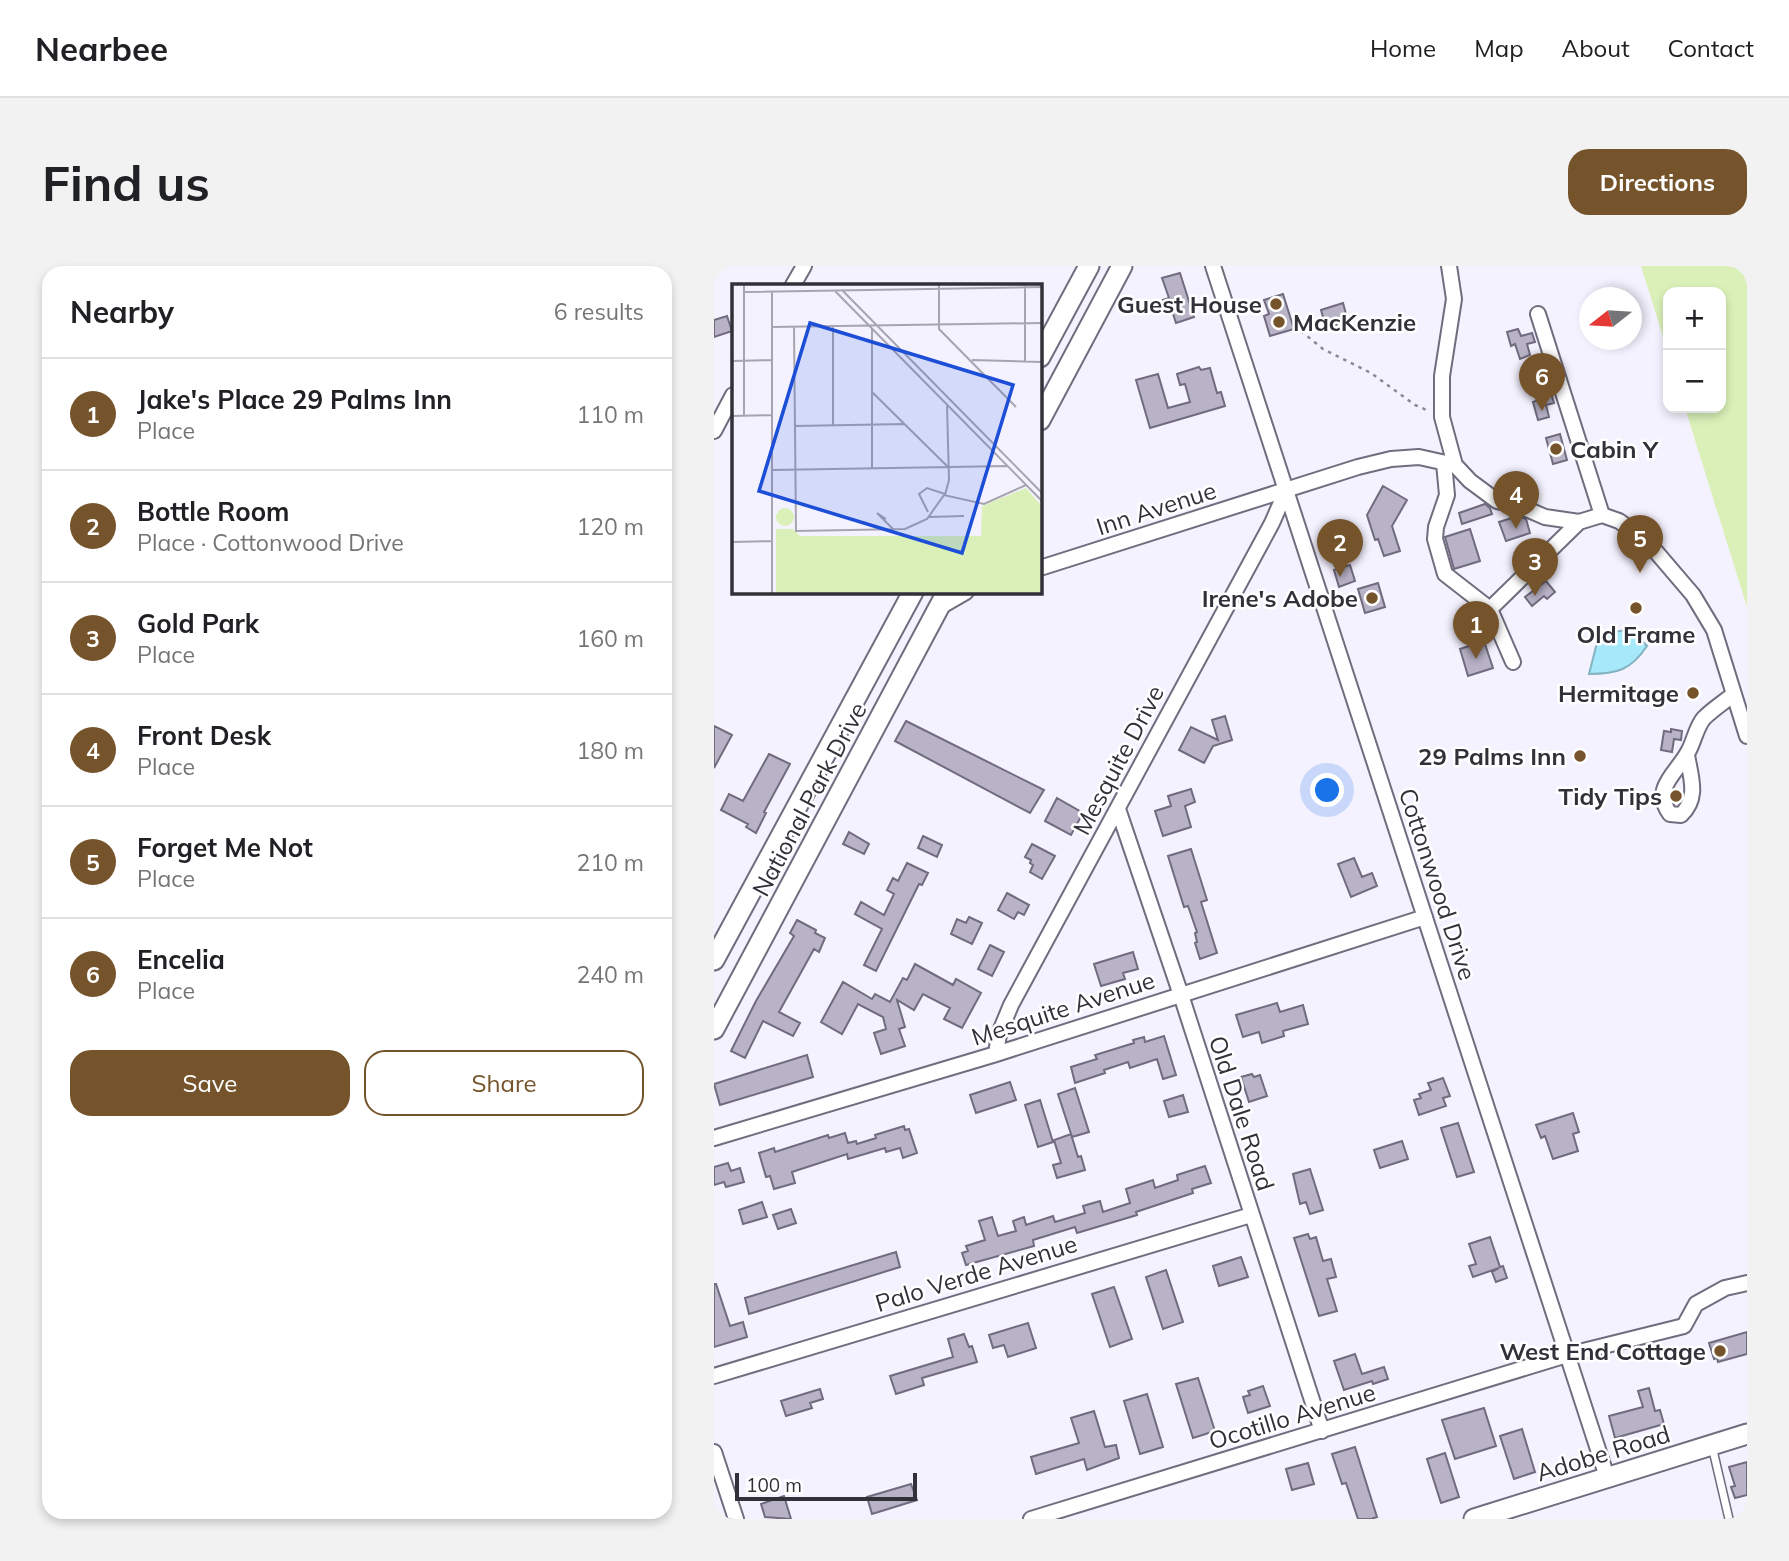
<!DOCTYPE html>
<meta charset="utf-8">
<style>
:root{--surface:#fff;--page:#f2f2f2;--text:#202124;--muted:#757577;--line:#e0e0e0;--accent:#75542b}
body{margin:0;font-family:Mulish,sans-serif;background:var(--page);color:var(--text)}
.controls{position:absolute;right:21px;top:21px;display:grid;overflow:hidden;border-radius:14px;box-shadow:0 4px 10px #0003}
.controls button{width:63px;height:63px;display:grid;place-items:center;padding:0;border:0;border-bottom:2px solid var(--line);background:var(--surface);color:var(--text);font:35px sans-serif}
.compass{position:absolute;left:865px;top:21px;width:63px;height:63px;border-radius:50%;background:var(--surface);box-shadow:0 4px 10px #0003;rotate:253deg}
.scale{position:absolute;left:21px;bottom:18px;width:182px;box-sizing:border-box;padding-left:7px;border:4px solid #323038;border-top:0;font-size:19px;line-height:24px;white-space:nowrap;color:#323038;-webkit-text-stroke:5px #fff;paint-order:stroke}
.you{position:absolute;left:614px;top:525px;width:24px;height:24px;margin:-18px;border:5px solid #fff;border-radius:50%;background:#1a73e8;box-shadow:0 0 0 10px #1a73e833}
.badge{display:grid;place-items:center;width:46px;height:46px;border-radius:50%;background:var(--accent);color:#fff;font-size:23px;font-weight:700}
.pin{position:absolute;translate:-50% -58px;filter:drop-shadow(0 2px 4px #0008)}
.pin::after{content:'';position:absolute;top:37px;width:24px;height:21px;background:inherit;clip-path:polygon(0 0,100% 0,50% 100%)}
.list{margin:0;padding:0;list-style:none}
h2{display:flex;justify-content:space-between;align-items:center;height:91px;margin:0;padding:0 28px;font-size:30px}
h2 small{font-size:23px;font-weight:400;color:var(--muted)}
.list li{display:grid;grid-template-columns:46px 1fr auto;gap:21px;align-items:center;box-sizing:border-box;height:112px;padding:0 28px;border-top:2px solid var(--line)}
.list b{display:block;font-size:26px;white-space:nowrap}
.list p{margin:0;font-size:23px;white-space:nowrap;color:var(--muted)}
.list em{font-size:23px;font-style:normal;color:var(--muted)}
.actions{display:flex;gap:14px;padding:21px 28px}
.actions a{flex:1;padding:16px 0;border:2px solid var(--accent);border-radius:21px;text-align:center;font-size:24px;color:var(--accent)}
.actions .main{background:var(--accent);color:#fff}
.map{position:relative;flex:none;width:1033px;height:1253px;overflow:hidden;border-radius:21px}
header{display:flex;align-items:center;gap:42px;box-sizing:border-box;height:98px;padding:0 35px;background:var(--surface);border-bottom:2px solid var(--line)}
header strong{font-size:33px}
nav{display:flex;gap:38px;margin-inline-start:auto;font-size:24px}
.intro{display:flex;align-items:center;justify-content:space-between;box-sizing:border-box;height:168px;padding:0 42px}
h1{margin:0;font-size:49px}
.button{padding:18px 32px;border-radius:21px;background:var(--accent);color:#fff;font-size:24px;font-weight:700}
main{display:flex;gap:42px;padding:0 42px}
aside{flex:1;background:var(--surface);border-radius:21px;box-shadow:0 4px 10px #0003}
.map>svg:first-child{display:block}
</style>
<header>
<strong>Nearbee</strong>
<nav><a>Home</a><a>Map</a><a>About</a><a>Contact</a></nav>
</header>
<div class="intro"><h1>Find us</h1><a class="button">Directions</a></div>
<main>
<aside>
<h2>Nearby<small>6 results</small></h2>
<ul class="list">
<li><span class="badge">1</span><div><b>Jake's Place 29 Palms Inn</b><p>Place</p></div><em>110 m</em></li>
<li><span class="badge">2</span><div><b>Bottle Room</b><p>Place · Cottonwood Drive</p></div><em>120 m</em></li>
<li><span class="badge">3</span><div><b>Gold Park</b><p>Place</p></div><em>160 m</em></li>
<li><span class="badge">4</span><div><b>Front Desk</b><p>Place</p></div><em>180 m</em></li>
<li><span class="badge">5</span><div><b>Forget Me Not</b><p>Place</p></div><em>210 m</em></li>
<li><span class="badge">6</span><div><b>Encelia</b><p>Place</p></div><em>240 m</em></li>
</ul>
<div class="actions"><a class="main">Save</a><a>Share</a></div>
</aside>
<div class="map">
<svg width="1033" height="1253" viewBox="0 0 1033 1253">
<rect width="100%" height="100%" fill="#f5f2ff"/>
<path fill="#daf0b8" d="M927,0H1033V341L971,142H1007V26H954V87Z"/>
<path fill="#a6e9fb" stroke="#83b2c0" stroke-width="2" d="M916,363L933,380C917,404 903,408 875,408L885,369Z"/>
<path fill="#b8b3c7" stroke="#706b7e" stroke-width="2" d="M466,7L480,51L462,57L458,45L453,46L449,34L455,32L448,12Z
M569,28L580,63L556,70L550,50L555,48L550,34Z
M629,37L634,55L612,62L607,44Z
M13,50L18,65L0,71V54Z
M804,63L807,70L818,67L821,76L813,78L816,89L806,93L801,78L797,80L793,66Z
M485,101L487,104L496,102L503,127L507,126L511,140L436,162L422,114L444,108L454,142L476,136L471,118L466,119L463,108Z
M837,127L840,137L832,139L835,151L824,154L819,136L827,133L826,130Z
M846,168L853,194L839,198L832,172Z
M669,220L693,234L678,260L686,285L670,290L664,273L661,274L653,249Z
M771,238L776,242L778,248L748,258L745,247Z
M804,250L812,253L816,267L792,275L785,256Z
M756,263L766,295L740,303L731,271Z
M636,299L641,315L625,321L620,304Z
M832,315L841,326L833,333L830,330L818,340L811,331Z
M664,317L671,341L651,347L644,323Z
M770,375L779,402L754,410L746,383Z
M511,450L518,474L499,480L490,497L465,484L477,461L504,474L498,454Z
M192,455L330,524L316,547L181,475Z
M0,460L18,469L0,502Z
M957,463L968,465L967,474L960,473L958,486L947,484L950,465L957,466Z
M55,488L76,498L50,546L52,547L42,567L32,561L34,558L7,544L15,528L29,535Z
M477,523L481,536L471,540L477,561L449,570L441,545L457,540L454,530Z
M343,532L369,547L357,569L331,555Z
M135,566L155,578L150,588L129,578Z
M209,570L228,579L223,591L204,582Z
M318,578L341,590L328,613L316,606L319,599L316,597L317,594L311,591Z
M477,583L493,634L487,636L503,687L486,693L481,677L483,676L481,667L483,666L474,640L470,641L454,590Z
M640,592L648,611L658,607L663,620L637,631L624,598Z
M193,597L214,607L208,619L205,618L162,705L150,699L168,663L141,648L147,636L170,649L180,628L173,624L179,612L184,615Z
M293,627L315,639L310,649L304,646L300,653L284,644Z
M255,651L268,657L258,678L237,668L243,653L252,657Z
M83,654L102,664L101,667L111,672L105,686L100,683L65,746L86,757L79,770L49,755L31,792L17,785L42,735L80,670L76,667Z
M276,679L290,686L278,710L264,703Z
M419,686L424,703L409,707L411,713L387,720L380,698Z
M201,698L239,719L242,713L267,727L248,762L230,753L236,742L209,728L200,744L183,734L191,761L185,763L191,780L167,788L160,767L172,763L169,751L144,738L128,768L107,756L129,716L158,733L161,728L176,736L189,712L193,714Z
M563,737L566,746L589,739L594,758L569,765L570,770L548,777L545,766L529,771L522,749Z
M450,770L462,809L449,813L443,793L416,802L414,796L390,804L391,807L361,817L357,801L383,793L381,789L420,777L419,774L430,771L431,776Z
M93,789L99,811L6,839L0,818Z
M538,808L540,811L546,809L553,830L535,836L527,811Z
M729,812L736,830L729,832L732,840L705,849L700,834L707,832L705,828L717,824L714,817Z
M296,816L302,834L262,847L256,829Z
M361,822L375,866L358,871L344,828Z
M469,829L474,846L455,851L450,835Z
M326,834L339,876L324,881L311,839Z
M859,847L865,866L859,868L864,885L839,893L831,870L827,872L822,859Z
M744,857L760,906L743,911L727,862Z
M190,860L191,864L195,863L203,887L189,892L186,882L172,886L171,882L134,893L133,888L78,906L81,917L60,923L56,910L52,911L45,887L60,882L61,886L114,869L115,872L131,867L134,877L142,875L143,878L162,872L161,869Z
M357,868L364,891L367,890L371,904L343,912L339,899L347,897L340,874Z
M688,875L694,893L666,902L660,884Z
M14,897L17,905L26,902L30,916L12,921L10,916L0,919V901Z
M491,900L497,917L478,923L479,927L422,946L423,949L363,967L361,961L319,974L320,980L252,999L248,987L254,985L252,980L271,974L265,955L278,951L284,970L302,965L299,955L310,951L312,959L339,950L341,956L371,947L369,940L386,935L389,946L416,937L412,923L439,914L441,922L464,914L463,909Z
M596,903L609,944L596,948L592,936L586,938L579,908Z
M48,936L53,951L29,958L25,944Z
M77,943L82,957L64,963L59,949Z
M594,968L596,973L602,971L609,995L617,993L622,1011L613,1013L623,1045L605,1050L580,972Z
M776,971L786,1001L789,1000L793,1012L782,1016L778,1006L785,1002L759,1011L755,1000L762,998L755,978Z
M182,986L186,1001L35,1048L31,1032Z
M527,991L534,1011L505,1020L499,1000Z
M452,1004L469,1056L449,1063L432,1011Z
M0,1018H2L16,1060L29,1056L33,1071L0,1081Z
M400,1021L418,1073L396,1081L378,1028Z
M314,1057L322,1082L294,1091L290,1079L279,1082L275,1069Z
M1033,1066V1088L1004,1096L1003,1092L1000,1093L995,1077Z
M250,1068L255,1081L258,1080L263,1096L208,1112L210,1119L182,1128L176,1110L239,1091L234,1073Z
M641,1088L648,1108L670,1101L674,1113L659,1118L658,1115L630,1124L620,1095Z
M484,1112L501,1165L479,1172L462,1118Z
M549,1120L556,1140L534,1147L529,1131L536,1129L534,1125Z
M935,1122L941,1145L946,1144L950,1158L901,1172L895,1150L929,1141L924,1125Z
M106,1123L109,1133L96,1137L98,1142L72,1150L67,1135Z
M433,1128L449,1181L426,1188L410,1135Z
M770,1142L782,1180L741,1193L728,1154Z
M380,1145L391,1181L402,1179L405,1192L373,1204L370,1193L322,1208L317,1191L365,1177L357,1152Z
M808,1163L821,1206L800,1213L786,1170Z
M641,1181L663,1251L657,1253H644L632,1217L628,1218L618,1188Z
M731,1187L745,1231L727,1237L713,1193Z
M1033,1196V1229L1021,1232L1017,1221L1021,1220L1015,1201Z
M594,1197L600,1218L578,1224L572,1203Z
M197,1218L203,1234L158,1248L153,1231Z
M70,1230L77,1253L51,1251L47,1238Z"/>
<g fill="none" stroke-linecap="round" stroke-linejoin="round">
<defs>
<path id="lane" d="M998,1180L1015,1253"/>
<path id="street" d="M499,0L893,1211
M735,0L740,33L728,110V151L741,199L756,215L783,235L808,241L831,251L865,256L888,249L905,255L932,274L979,329L1000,364L1033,470
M79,19L90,0
M824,48L888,249
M0,165L19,129
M730,197L733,229L722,261L721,273L731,308L776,343L865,256
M326,302L644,201L677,193L705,191L741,199
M226,341L252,326
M776,343L799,396
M973,489C977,512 985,532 967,549L956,548C937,522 963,507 974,486C980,476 982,461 990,452C999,443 1010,436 1020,428
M404,543L467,729L608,1165
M282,788L285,768L297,739L558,257L572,225
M0,872L282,788L711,651
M0,1110L537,949
M0,1186L22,1253
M317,1253L853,1089L970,1060L982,1038L1011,1022L1033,1017"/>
<path id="secondary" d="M326,91L375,0
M326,154L408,0
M0,694L199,326
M0,763L233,326
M760,1253L1033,1168"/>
</defs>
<use href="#lane" stroke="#716c7e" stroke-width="10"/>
<use href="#street" stroke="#716c7e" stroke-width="18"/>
<use href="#secondary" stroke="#716c7e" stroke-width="23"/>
<path stroke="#8a8892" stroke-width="2.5" stroke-dasharray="3.5 5" stroke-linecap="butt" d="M587,65L609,83L657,107L701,139L715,145"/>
<use href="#lane" stroke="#fff" stroke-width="7"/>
<use href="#street" stroke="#fff" stroke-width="14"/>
<use href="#secondary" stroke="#fff" stroke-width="19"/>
</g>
<g fill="#75542b" stroke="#fff" stroke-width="2.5">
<circle cx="562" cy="38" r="7"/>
<circle cx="565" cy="56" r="7"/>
<circle cx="842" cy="183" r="7"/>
<circle cx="658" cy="332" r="7"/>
<circle cx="922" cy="342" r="7"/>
<circle cx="979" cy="427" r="7"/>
<circle cx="866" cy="490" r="7"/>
<circle cx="962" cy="530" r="7"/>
<circle cx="1006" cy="1085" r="7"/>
</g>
<g text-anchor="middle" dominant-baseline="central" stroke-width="5" stroke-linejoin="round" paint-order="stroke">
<g font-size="24" font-weight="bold" fill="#323038" stroke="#fff" text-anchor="end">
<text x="548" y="38">Guest House</text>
<text x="579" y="56" text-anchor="start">MacKenzie</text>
<text x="856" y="183" text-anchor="start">Cabin Y</text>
<text x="644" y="332">Irene's Adobe</text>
<text x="922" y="368" text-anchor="middle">Old Frame</text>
<text x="965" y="427">Hermitage</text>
<text x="852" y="490">29 Palms Inn</text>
<text x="948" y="530">Tidy Tips</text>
<text x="992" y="1085">West End Cottage</text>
</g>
<g font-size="24" fill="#323038" stroke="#fff">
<text transform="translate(442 242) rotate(-18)">Inn Avenue</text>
<text transform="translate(404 494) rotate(-62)">Mesquite Drive</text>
<text transform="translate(95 533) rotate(-62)">National Park Drive</text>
<text transform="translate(724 618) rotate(72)">Cottonwood Drive</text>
<text transform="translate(349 742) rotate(-18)">Mesquite Avenue</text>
<text transform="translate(528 847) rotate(72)">Old Dale Road</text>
<text transform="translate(262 1007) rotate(-17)">Palo Verde Avenue</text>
<text transform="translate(578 1150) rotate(-17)">Ocotillo Avenue</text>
<text transform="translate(889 1187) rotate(-17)">Adobe Road</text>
</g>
</g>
<g transform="translate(18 18)">
<rect width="310" height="310" fill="#f5f2ff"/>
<path d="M294,204L310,222V309H44V245H61L68,252H249L250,222ZM44 233a9 9 0 1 1 18 0a9 9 0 1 1-18 0Z" fill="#daf0b8"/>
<path fill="none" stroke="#a7a4af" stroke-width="2" d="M207,1V45L284,123M110,6L310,209M40,7V309M103,7L310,217M12,8L310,3M40,43L310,39M62,43L64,247L173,245L195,235L212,211L252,220L294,201M140,45V184M240,76L310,78M0,77L40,76M293,78V2M140,108L216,183M0,132L40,131M12,132V1M101,141V42M62,142L173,140M41,186L276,182M213,211L217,196L215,122M196,228L187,210L195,204L213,210M197,233L232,232M154,235L145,229L161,245M0,258L40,257"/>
<path fill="#1d4ed8" fill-opacity="0.15" stroke="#1d4ed8" stroke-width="3.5" d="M78,39L281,101L230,269L27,207Z"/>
<rect width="310" height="310" fill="none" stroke="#323038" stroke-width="3.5"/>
</g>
</svg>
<div class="controls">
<button>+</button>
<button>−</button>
</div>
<svg class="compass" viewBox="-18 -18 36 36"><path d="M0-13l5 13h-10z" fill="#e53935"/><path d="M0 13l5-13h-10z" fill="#757577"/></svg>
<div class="scale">100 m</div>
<div class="you"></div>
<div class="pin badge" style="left:762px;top:393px">1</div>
<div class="pin badge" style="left:626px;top:311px">2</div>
<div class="pin badge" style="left:821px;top:330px">3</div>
<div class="pin badge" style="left:802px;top:263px">4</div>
<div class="pin badge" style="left:926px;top:307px">5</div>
<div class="pin badge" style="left:828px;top:145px">6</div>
</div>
</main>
